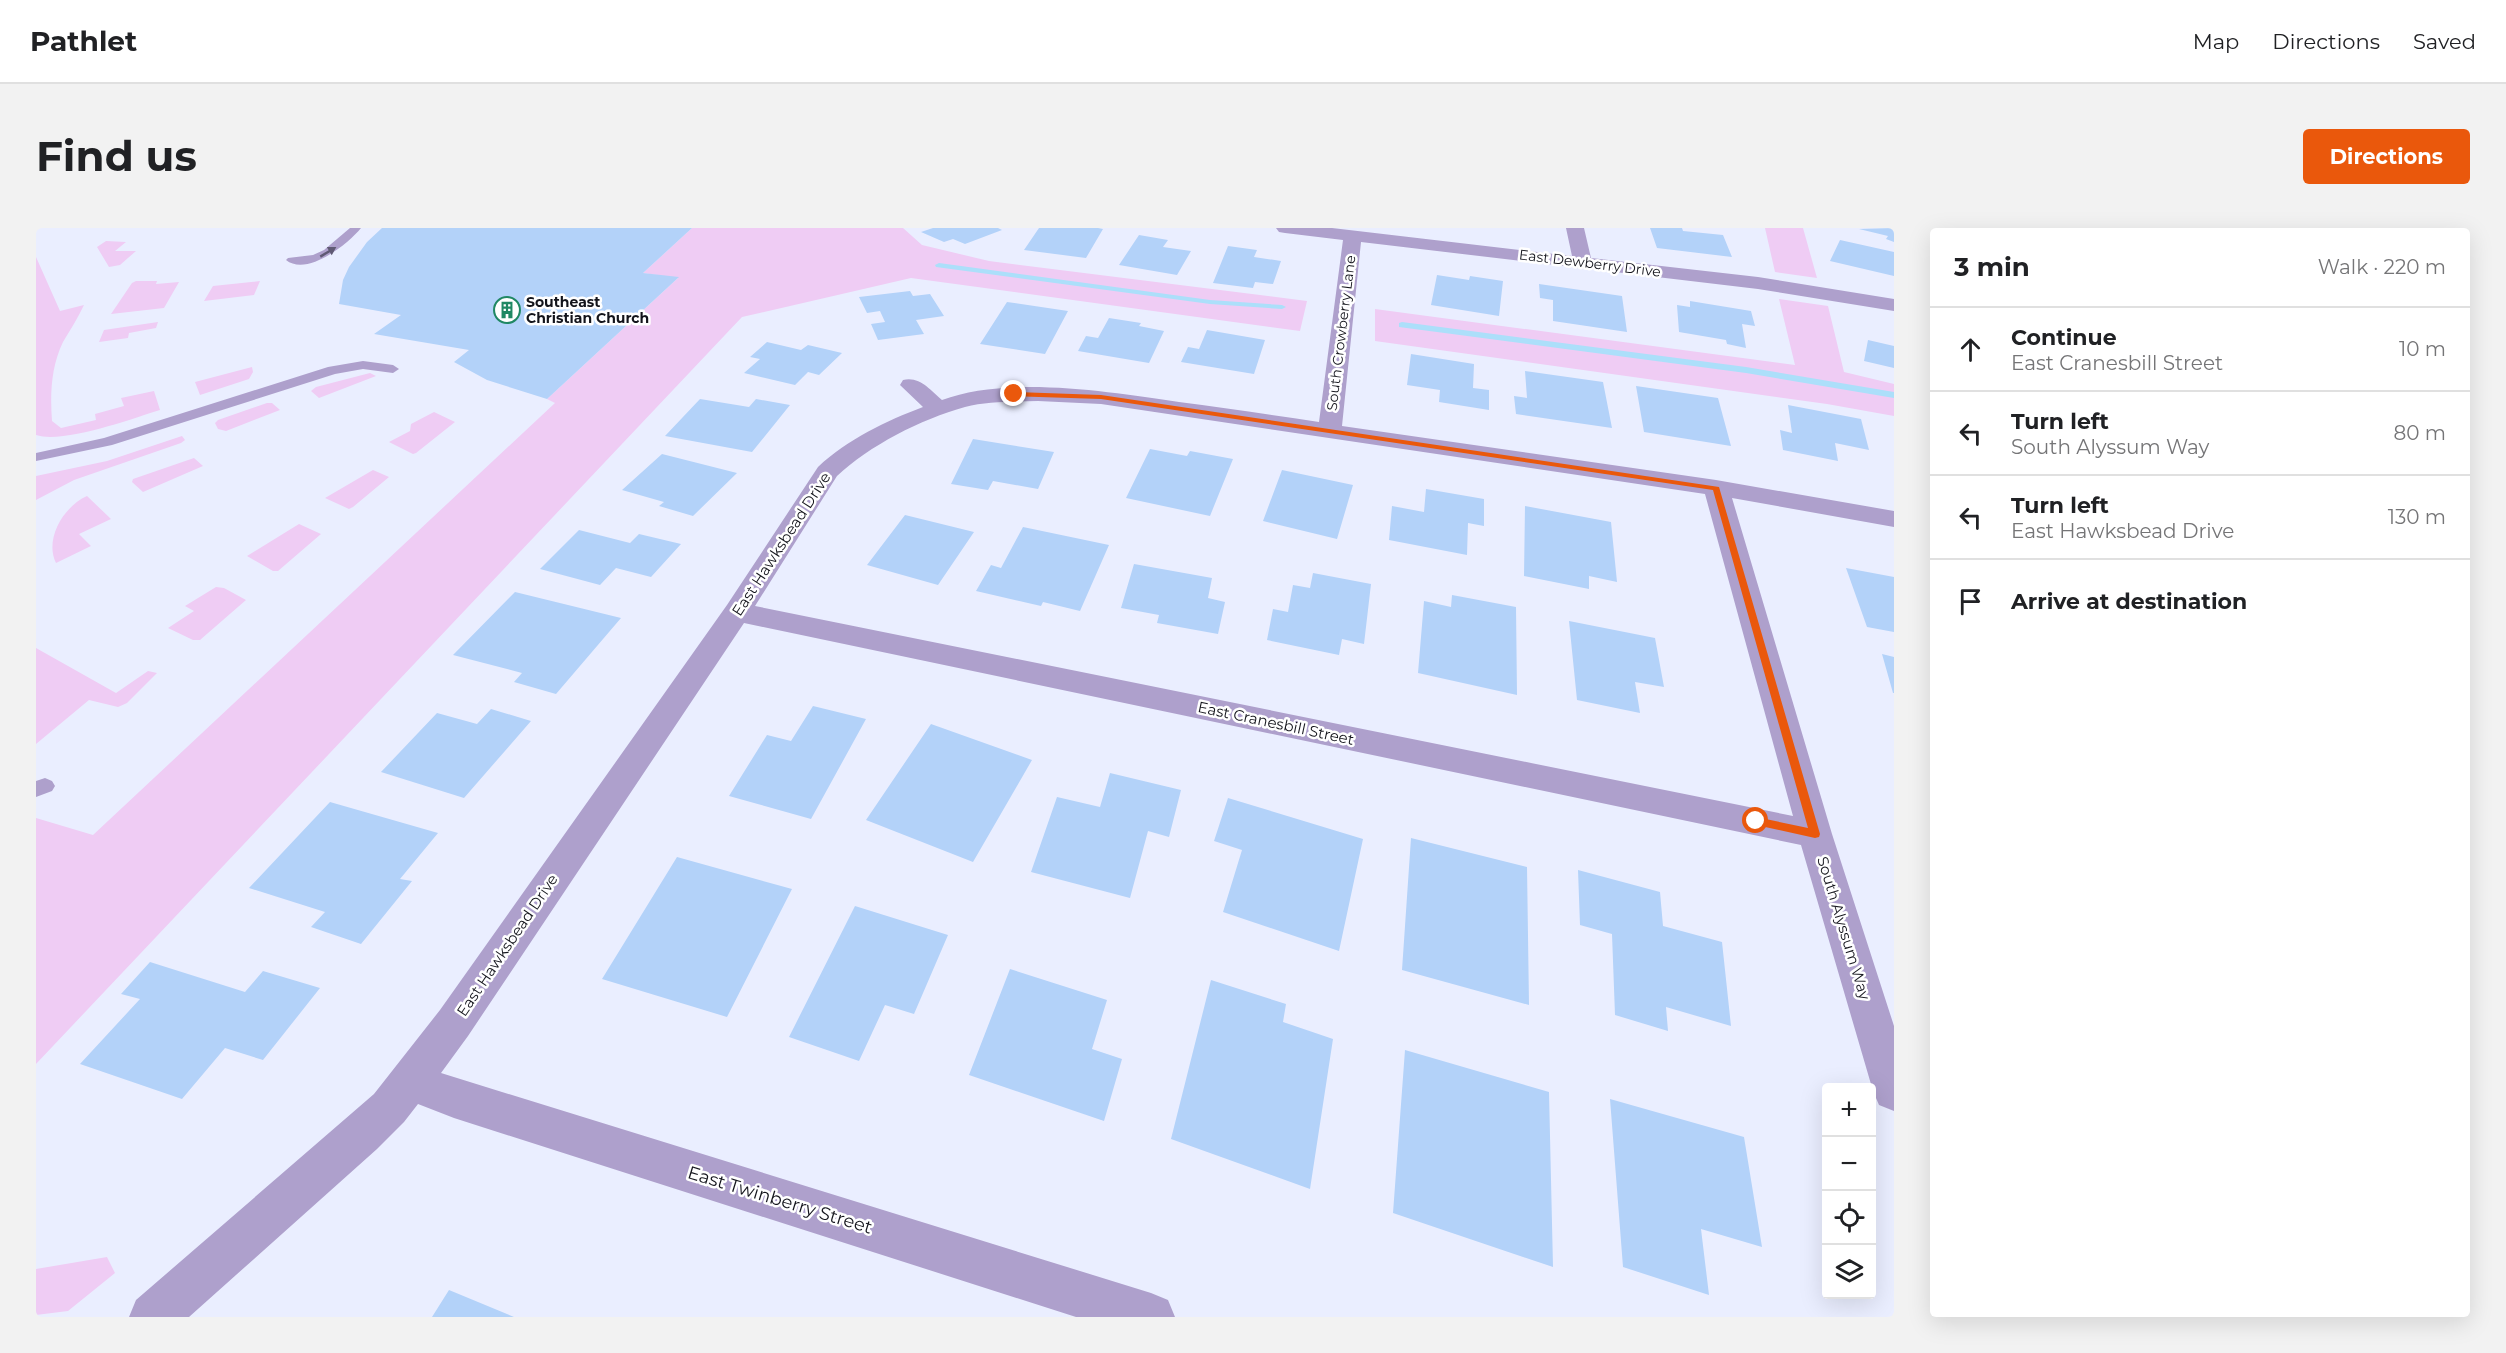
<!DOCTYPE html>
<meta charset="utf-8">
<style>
:root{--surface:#fff;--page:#f2f2f2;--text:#202124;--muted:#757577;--line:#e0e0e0;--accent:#ea580c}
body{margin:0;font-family:Montserrat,sans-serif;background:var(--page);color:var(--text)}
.controls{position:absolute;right:18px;bottom:18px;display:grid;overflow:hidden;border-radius:6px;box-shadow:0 6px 24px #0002}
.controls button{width:54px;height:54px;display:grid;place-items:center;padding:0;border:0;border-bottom:2px solid var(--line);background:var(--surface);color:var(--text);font:30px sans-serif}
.stop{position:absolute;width:18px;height:18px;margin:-14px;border:4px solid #ea580c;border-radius:50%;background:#fff}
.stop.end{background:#ea580c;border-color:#fff;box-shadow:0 2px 6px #0008}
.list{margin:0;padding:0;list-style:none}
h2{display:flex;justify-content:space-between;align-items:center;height:78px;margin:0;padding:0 24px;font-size:26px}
h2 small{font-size:20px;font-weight:400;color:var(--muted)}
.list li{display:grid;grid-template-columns:39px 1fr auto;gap:18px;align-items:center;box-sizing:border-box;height:84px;padding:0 24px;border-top:2px solid var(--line)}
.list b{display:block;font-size:22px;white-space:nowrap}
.list p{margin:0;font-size:20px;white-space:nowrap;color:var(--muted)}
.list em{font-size:20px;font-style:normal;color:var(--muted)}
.icon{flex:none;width:33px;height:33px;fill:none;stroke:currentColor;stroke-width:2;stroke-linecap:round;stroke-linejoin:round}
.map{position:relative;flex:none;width:1858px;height:1089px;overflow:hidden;border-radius:6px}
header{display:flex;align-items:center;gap:36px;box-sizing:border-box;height:84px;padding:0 30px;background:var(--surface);border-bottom:2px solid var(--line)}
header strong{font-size:28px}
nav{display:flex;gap:33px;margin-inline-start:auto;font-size:21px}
.intro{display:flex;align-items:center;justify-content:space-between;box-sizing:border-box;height:144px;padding:0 36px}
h1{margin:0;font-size:42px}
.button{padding:15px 27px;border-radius:6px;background:var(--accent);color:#fff;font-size:21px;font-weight:700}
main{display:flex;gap:36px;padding:0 36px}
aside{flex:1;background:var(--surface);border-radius:6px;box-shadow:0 6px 24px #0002}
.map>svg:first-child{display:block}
</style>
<header>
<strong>Pathlet</strong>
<nav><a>Map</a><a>Directions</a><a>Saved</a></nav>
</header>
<div class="intro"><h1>Find us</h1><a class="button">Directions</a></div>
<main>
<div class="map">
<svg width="1858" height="1089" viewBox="0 0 1858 1089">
<rect width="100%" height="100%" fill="#eaeeff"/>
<path fill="#efccf4" d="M656,0H867L886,17L953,33L1271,73L1264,103L875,50L706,89L0,836V590L57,607L519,175L511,171L642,50L607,45Z
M1729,0H1767L1781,50L1739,44Z
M70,13L90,14L79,23H100L84,37L73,39L61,19Z
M0,29L24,83L48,77C42,90 34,102 27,114C15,139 14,166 16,193L25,200L60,192L59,186L88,178L85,170L118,163L124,182C95,191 27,216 0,207Z
M100,53H121L120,56L143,54L128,80L75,86L96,55Z
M224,53L218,67L168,73L177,58Z
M1743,71L1792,78L1808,144L1858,156V188L1791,176L1339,113V81L1759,137Z
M122,94L120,100L93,105L92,110L63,114L68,102Z
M216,139L217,144L213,151L164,167L159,154Z
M334,145L340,148L283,170L275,163L280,159Z
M231,175H236L244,182L190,203L182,201L179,195L182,192Z
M398,184L419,194L380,225L377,226L353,214L374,203L375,196Z
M146,208L149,212L145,215L38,252L0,272V248L71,233Z
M158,230L167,238L107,264L96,254L97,251Z
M337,242L353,249L317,279L313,281L289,270Z
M51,268L75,291L43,306L55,318L20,335C8,311 28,278 51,268Z
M263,296L285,306L242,343H237L211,328Z
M180,359L188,360L210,372L164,412H157L132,400L158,383L149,378Z
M0,420L80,465L112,443L121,445L91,475L82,479L53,472L0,516Z
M71,1029L79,1045L32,1083L0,1087V1041Z"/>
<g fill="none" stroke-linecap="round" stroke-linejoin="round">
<path fill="#acdffa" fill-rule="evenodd" d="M903,35L1174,72L1246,77L1250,79L1246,81L1174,76L900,39L899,37Z
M1366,94L1710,139L1858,164V170L1710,145L1363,99V95Z"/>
</g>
<path fill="#b3d2f9" d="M346,0H656L607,45L643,49L511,171L451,152L418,134L433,122L338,106L365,87L303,76L307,52L313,39L331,14Z
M897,0H962L966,2L929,16L917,11L908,14L885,4Z
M1003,0H1062L1067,1L1050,30L988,22Z
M1614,0H1646L1647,3L1687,7L1696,29L1621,20Z
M1858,0V14L1850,11L1852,8L1823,1Z
M1103,7L1132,12L1127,19L1155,23L1141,47L1083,37Z
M1804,12L1858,24V48L1794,33Z
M1192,18L1221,22L1218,29L1245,33L1237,56L1219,54L1217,60L1177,55Z
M1401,47L1433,52L1434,48L1467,53L1463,88L1395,77Z
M1503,56L1586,68L1591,104L1517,93V72L1504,70Z
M874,63L877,68L894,66L908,88L880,92L888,106L842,112L835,96L849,94L844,83L831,85L823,69Z
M1654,73L1715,83L1719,98L1706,96L1710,120L1691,116L1690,112L1643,104L1641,77L1654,79Z
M971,74L1032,83L1009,126L944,116Z
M1073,90L1105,95L1103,98L1128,103L1113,135L1042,123L1050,108L1062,110Z
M1171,102L1229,112L1218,146L1145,134L1152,119L1163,121Z
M1832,112L1858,118V140L1828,133Z
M731,114L765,122L772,117L806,125L783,147L772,144L759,157L708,145L724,131L714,129Z
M1375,126L1438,136L1437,160L1453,162V182L1403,174L1404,162L1371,157Z
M1489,143L1567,154L1576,200L1480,186L1478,168L1491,170Z
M1600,158L1682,170L1695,218L1608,204Z
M664,171L713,179L720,171L754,177L716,224L629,208Z
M1752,177L1825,191L1833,222L1799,215L1802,233L1747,222L1744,202L1756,205Z
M937,211L1018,224L1002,261L957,253L952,262L915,256Z
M1114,221L1151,228L1154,223L1197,231L1174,288L1090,270Z
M626,226L701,245L657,288L623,278L628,274L586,262Z
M1246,242L1317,257L1301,311L1227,293Z
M1390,261L1448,271V298L1432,295L1431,327L1353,312L1356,278L1388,284Z
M1489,278L1575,294L1581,354L1553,348V361L1488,348Z
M869,287L938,304L902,357L831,337Z
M987,299L1073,317L1044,383L1007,374L1005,378L940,363L955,337L965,340Z
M543,302L594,315L603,306L645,316L615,349L580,340L564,357L504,341Z
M1098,336L1176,350L1172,370L1189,374L1182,406L1121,395L1123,387L1085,380Z
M1810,340L1858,349V404L1831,399Z
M1277,345L1335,356L1328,416L1306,411L1303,427L1231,412L1237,381L1252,384L1257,357L1274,360Z
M479,364L585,390L520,466L478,454L486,445L417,427Z
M1416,367L1480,379L1481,467L1382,445L1388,373L1415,379Z
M1533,393L1619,410L1628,459L1599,454L1604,485L1541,472Z
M1846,426L1858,429V465H1857Z
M777,478L830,491L775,591L693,568L731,507L755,513Z
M455,481L495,493L428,570L345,544L401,485L441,496Z
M895,496L996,532L937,634L830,592Z
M1074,545L1145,562L1133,609L1112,603L1094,670L995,644L1021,569L1064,579Z
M1192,570L1327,611L1303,723L1187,684L1206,622L1178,613Z
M294,574L402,605L364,651L376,653L325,716L275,699L289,684L213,660Z
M1375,610L1491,639L1493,777L1366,742Z
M641,629L756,661L691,789L566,751Z
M1542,642L1624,664L1627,698L1686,714L1695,798L1630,779L1632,803L1579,787L1576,706L1544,697Z
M819,678L912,707L878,786L849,777L823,833L753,809Z
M114,734L209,764L227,743L284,760L227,832L189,820L146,871L44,836L104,771L85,766Z
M974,741L1071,772L1056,821L1086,831L1068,893L933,847Z
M1175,752L1250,776L1247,794L1297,811L1274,961L1135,911Z
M1369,822L1513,864L1517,1039L1357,985Z
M1574,871L1708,909L1726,1019L1665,1001L1673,1067L1587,1039Z
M413,1062L478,1089H396Z"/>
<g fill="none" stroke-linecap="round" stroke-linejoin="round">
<path fill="#aea0cc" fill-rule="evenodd" d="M314,0H325C312,16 271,49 250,32L252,30L277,27L288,22Z
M327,133L357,137L363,141L357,145L327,141L299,146L76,217L0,233V225L68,210L292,139Z
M9,550L16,553L19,558L16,563L0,569V553Z"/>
<path fill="#aea0cc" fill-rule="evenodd" d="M1240,0H1296L1536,28L1530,0H1548L1555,30L1722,49L1858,71V83L1722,61L1325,14L1306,198L1680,252L1858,283V299L1696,270L1796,606L1858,798V883L1843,877L1837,863L1765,617L708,395L432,808L405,845L1115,1065L1132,1072L1139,1089H1040L418,890L382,876L368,894L341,921L153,1089H93L100,1072L338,866L404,782L691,377L782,239C812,211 850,193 887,179L864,157L867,152C884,148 894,162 906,172C972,147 1074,164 1143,174C1189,180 1236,187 1283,194L1307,12L1249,5L1243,4ZM1002,173L1065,176L1669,266L1757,588L719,378L801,248C833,218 885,191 929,179C952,173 978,174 1002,173Z"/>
</g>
<defs><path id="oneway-solid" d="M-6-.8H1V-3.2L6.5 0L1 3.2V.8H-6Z" transform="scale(1.5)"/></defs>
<use fill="#605a74" href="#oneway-solid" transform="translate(292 24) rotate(-31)"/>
<path fill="#ea580c" d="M978,164L1065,167L1683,259L1784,606L1783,609L1779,610L1720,597L1715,593L1720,589L1772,600L1677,262L1065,171L975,168Z"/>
<defs>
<symbol id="building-ring" viewBox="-11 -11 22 22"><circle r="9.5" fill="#fff" stroke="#208864" stroke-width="1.5"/><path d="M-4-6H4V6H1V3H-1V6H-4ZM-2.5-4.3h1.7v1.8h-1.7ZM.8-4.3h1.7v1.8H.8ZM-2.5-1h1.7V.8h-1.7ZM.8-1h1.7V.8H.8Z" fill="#208864"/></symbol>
</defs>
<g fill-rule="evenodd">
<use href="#building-ring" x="456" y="67" width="30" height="30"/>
</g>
<g text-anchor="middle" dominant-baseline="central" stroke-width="5" stroke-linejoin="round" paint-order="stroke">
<g font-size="14" fill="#13141b" stroke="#fff">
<text transform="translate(1554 35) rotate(7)">East Dewberry Drive</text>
<text transform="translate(1305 105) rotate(-83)">South Crowberry Lane</text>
</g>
<g font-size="14" font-weight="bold" fill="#13141b" stroke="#fff" text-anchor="start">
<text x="490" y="74">Southeast<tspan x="490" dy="16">Christian Church</tspan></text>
</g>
<g font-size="15" fill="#13141b" stroke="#fff">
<text transform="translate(745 316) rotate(-57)">East Hawksbead Drive</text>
<text transform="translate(1240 495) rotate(12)">East Cranesbill Street</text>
<text transform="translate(1808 700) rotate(73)">South Alyssum Way</text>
<text transform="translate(471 717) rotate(-56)">East Hawksbead Drive</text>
</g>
<g font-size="18" fill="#13141b" stroke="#fff">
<text transform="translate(744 972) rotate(17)">East Twinberry Street</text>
</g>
</g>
</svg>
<div class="controls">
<button>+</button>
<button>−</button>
<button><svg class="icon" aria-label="locate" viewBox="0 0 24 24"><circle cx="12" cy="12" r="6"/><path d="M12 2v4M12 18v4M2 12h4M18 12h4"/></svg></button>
<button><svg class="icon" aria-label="layers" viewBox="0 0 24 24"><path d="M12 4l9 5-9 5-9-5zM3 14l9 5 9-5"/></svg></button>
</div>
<div class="stop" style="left:1720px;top:593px"></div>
<div class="stop end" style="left:978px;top:166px"></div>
</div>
<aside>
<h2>3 min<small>Walk · 220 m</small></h2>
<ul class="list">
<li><svg class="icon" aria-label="ahead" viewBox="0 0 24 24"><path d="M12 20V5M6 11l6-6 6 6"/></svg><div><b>Continue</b><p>East Cranesbill Street</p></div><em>10 m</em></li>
<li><svg class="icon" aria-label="left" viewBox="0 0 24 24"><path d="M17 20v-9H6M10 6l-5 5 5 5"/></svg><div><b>Turn left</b><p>South Alyssum Way</p></div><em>80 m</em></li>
<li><svg class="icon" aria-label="left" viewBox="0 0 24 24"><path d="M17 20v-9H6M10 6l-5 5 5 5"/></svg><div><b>Turn left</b><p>East Hawksbead Drive</p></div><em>130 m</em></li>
<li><svg class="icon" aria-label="arrive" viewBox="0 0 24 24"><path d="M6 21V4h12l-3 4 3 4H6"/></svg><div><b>Arrive at destination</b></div></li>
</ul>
</aside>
</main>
